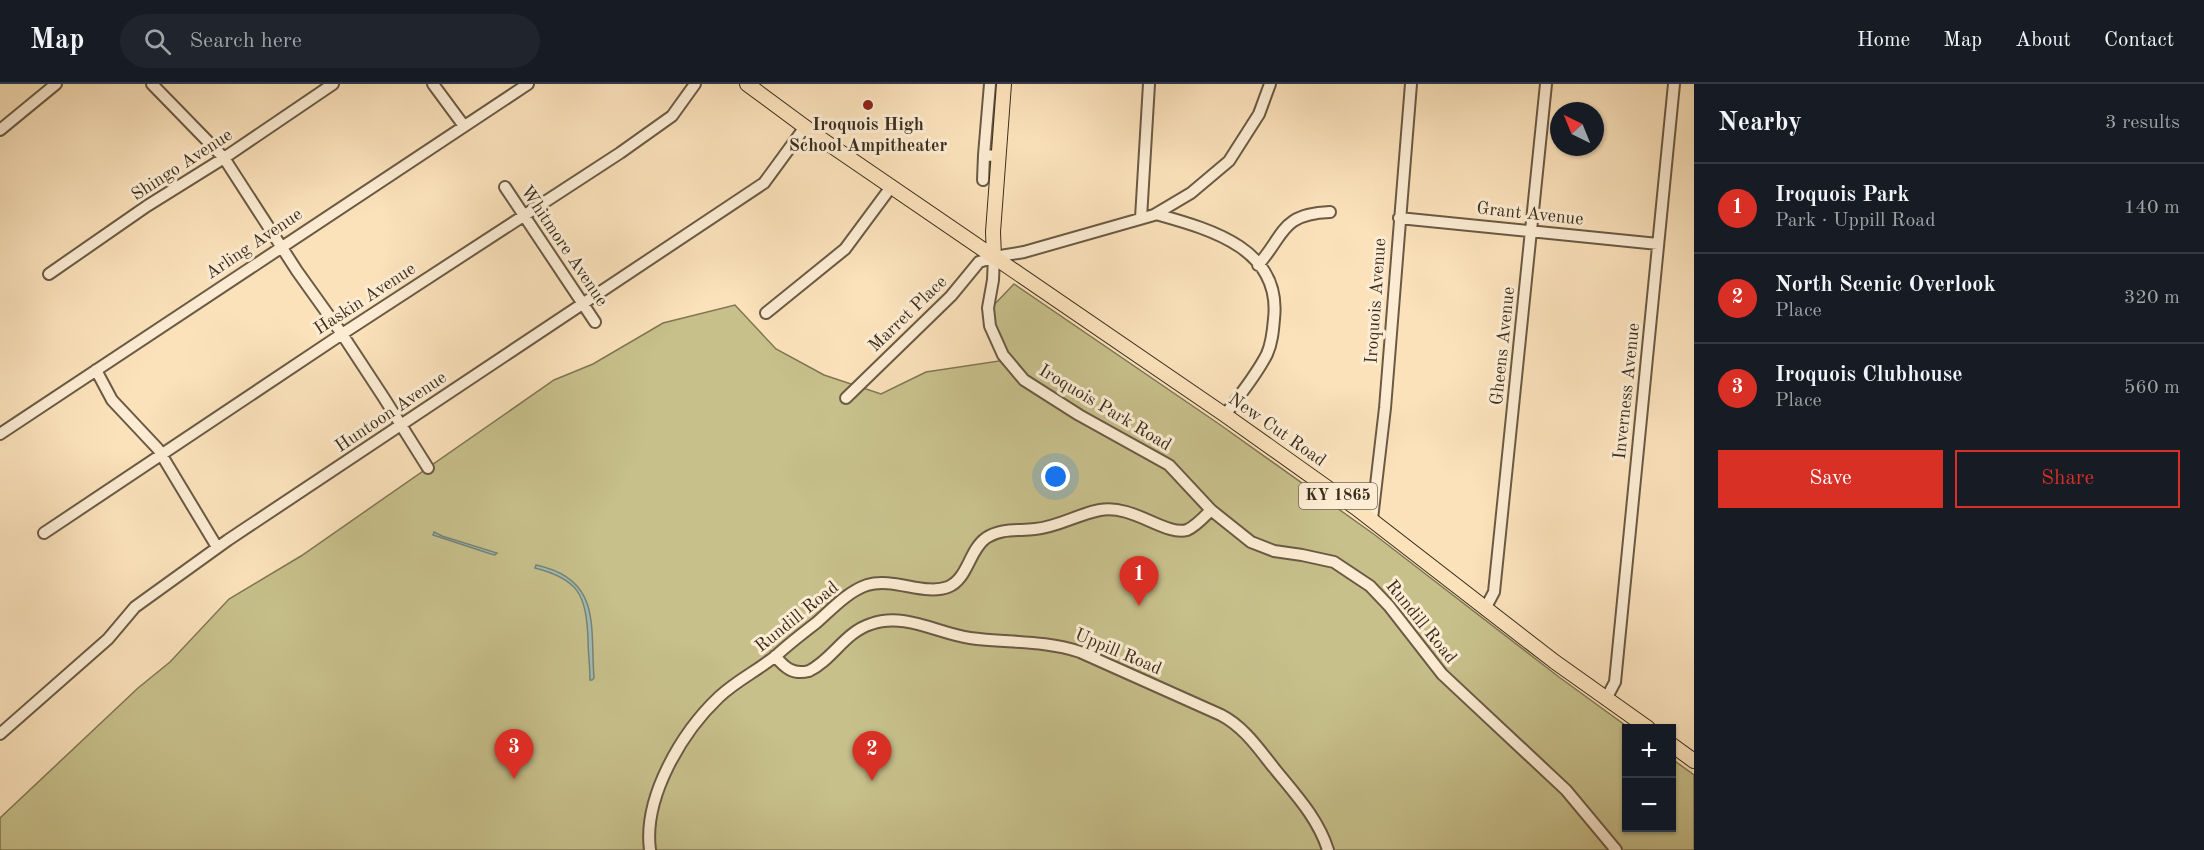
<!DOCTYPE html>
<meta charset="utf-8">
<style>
:root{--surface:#171b24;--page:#20242c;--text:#f1f3f6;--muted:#9ea1a6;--line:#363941;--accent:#d93025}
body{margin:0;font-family:"Old Standard TT",serif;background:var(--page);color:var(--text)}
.controls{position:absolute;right:18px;bottom:18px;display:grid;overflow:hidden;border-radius:0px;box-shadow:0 2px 4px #0004}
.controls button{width:54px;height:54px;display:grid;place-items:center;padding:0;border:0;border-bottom:2px solid var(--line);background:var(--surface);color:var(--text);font:30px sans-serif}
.compass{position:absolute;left:1550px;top:18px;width:54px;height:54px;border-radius:50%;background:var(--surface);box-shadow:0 2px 4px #0004;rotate:317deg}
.you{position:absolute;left:1056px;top:393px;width:21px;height:21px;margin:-15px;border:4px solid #fff;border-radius:50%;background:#1a73e8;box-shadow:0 0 0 9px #1a73e833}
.badge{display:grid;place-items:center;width:39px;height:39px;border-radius:50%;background:var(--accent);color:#fff;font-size:20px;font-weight:700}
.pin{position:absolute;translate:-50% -50px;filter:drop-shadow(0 2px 3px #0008)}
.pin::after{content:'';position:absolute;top:32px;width:21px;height:18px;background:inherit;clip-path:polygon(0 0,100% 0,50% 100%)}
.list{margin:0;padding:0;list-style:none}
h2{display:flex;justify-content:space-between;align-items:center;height:78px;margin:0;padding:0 24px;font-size:26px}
h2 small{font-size:20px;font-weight:400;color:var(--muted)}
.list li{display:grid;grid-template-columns:39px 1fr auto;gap:18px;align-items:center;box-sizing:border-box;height:90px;padding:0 24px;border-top:2px solid var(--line)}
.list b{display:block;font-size:22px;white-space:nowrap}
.list p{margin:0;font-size:20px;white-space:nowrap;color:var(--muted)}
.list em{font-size:20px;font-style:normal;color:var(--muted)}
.actions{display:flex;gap:12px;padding:18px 24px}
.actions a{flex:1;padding:14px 0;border:2px solid var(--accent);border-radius:0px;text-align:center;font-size:21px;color:var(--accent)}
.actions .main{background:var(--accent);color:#fff}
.icon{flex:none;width:33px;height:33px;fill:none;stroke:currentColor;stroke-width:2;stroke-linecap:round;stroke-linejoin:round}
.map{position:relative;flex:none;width:1694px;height:766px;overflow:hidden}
header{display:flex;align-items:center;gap:36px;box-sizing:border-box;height:84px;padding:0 30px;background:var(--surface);border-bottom:2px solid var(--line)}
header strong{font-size:28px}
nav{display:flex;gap:33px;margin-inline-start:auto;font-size:21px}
.search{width:420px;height:54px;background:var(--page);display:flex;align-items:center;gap:15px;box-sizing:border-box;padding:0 21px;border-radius:33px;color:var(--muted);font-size:22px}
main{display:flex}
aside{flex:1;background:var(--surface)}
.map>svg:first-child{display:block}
</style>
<header>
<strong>Map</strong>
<div class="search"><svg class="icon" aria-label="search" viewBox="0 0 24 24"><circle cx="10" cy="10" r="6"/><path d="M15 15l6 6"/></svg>Search here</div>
<nav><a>Home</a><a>Map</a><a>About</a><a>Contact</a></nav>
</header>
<main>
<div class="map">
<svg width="1694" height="766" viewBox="0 0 1694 766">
<rect width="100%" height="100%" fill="#fbe2bb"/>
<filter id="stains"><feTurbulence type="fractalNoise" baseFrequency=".00333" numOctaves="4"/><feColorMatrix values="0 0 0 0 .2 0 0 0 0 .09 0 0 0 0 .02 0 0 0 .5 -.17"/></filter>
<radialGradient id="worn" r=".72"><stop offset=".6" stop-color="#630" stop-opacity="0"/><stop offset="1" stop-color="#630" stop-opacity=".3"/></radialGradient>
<path fill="#c7c08b" stroke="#807654" stroke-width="1.5" d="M1014,200L1219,340L1375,451L1559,593L1629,644H1626V744H1672V675L1694,691V766H0V734L138,604L170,578L229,515L301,472L554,296L593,280L663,239L735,221L776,265L824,291L881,310L926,288L1006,276L998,261L991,224Z"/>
<path fill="#a0bdb6" stroke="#778379" stroke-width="1.5" d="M434,448L442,452L497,469L495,471L491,470L433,451Z
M536,481C602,495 590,542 594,594L592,596H590C590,582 588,568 588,554C586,510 578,495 535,484Z"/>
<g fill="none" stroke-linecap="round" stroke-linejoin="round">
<defs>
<path id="minor" d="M152,0L224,74L297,187L342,250L384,314L428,384
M433,0L464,42
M990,0L984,71L999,72
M0,46L56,0
M983,96L984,71
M505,103L595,238
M1156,130C1209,145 1282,164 1274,235C1273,247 1272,259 1267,270C1256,292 1239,312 1225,331
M1141,134L1149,0
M1399,134L1658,160
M994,173L993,196L988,224L990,242L1003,271L1024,296L1079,331L1169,381L1211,426L1251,458L1274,467L1302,471L1334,478L1370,502L1389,522L1442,590L1566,706L1616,766
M1258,181C1285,151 1280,130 1330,128
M49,190L147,122L224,74L333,0
M766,229L845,165L891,103
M96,286L112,316L158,365L217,463
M846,314L951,212L979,178L994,173L1024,168L1154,131L1191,109L1229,77L1259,30L1270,0
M0,350L528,0
M1372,435L1385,324L1411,0
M44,449L342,250L620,69L672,32L695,0
M1485,525L1494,508L1546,0
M775,572C785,584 793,591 809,587C832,576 845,548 871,540C904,528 937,549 970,554C1006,559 1045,556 1080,568L1221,631C1244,643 1258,664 1274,684C1295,710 1318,734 1328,766
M1606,615L1615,598L1674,0
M0,650L108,555L135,523L228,456L764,99L805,43
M650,766C643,713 682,648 719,613C737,596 759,586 778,570C790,559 803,549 816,539C832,525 847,508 867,501C894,493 924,512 948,503C968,495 969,466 986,454C1001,444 1018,447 1035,445C1058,443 1078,430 1100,426C1133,420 1165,452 1187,446C1196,442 1204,433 1211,426"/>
<path id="major" d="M747,0L820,54L1225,331L1356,424L1555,578L1648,644
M994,173L993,148L1004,0
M1672,661L1694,677"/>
</defs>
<use href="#minor" stroke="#6a5a44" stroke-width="14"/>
<use href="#major" stroke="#3a2d1d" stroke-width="16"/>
<use href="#minor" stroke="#fcecd3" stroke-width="10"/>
<use href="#major" stroke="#fbe2bb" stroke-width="14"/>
</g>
<circle fill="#8f2418" stroke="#fcecd3" stroke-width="2" cx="868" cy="21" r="6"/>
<g text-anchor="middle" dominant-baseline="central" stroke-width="6" stroke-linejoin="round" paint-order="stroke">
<rect fill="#fcecd3" stroke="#746654" stroke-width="1.5" x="1299" y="399" width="78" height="26" rx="4.5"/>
<g font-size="16" font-weight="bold" fill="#3a2d1d">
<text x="1338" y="412">KY 1865</text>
</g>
<g font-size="18" font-weight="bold" fill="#3a2d1d" stroke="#fcecd3">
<text x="868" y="41">Iroquois High<tspan x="868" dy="21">School Ampitheater</tspan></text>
</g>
<g font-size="18" fill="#3a2d1d" stroke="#fcecd3">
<text transform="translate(182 81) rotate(-33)">Shingo Avenue</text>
<text transform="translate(1530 130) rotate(6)">Grant Avenue</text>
<text transform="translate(254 160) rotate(-34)">Arling Avenue</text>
<text transform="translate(564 162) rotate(56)">Whitmore Avenue</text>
<text transform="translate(365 215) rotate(-33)">Haskin Avenue</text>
<text transform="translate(1376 217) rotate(-86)">Iroquois Avenue</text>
<text transform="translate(908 230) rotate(-44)">Marret Place</text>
<text transform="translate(1503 262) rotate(-84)">Gheens Avenue</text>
<text transform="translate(1627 307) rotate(-84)">Inverness Avenue</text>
<text transform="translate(1105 324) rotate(31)">Iroquois Park Road</text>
<text transform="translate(391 328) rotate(-34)">Huntoon Avenue</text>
<text transform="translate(1277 346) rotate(35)">New Cut Road</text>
<text transform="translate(797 533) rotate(-39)">Rundill Road</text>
<text transform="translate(1421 538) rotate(51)">Rundill Road</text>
<text transform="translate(1118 568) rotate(23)">Uppill Road</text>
</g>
</g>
<rect width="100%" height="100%" filter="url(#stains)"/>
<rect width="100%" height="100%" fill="url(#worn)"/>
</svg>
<div class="controls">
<button>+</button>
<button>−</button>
</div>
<svg class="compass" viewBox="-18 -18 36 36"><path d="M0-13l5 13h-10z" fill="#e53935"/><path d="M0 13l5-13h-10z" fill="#9ea1a6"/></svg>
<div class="you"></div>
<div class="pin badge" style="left:1139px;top:522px">1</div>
<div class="pin badge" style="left:872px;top:697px">2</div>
<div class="pin badge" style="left:514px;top:695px">3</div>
</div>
<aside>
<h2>Nearby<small>3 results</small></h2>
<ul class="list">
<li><span class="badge">1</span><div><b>Iroquois Park</b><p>Park · Uppill Road</p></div><em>140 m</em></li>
<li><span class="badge">2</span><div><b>North Scenic Overlook</b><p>Place</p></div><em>320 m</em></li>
<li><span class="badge">3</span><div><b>Iroquois Clubhouse</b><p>Place</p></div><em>560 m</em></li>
</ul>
<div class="actions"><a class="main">Save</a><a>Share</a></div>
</aside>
</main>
